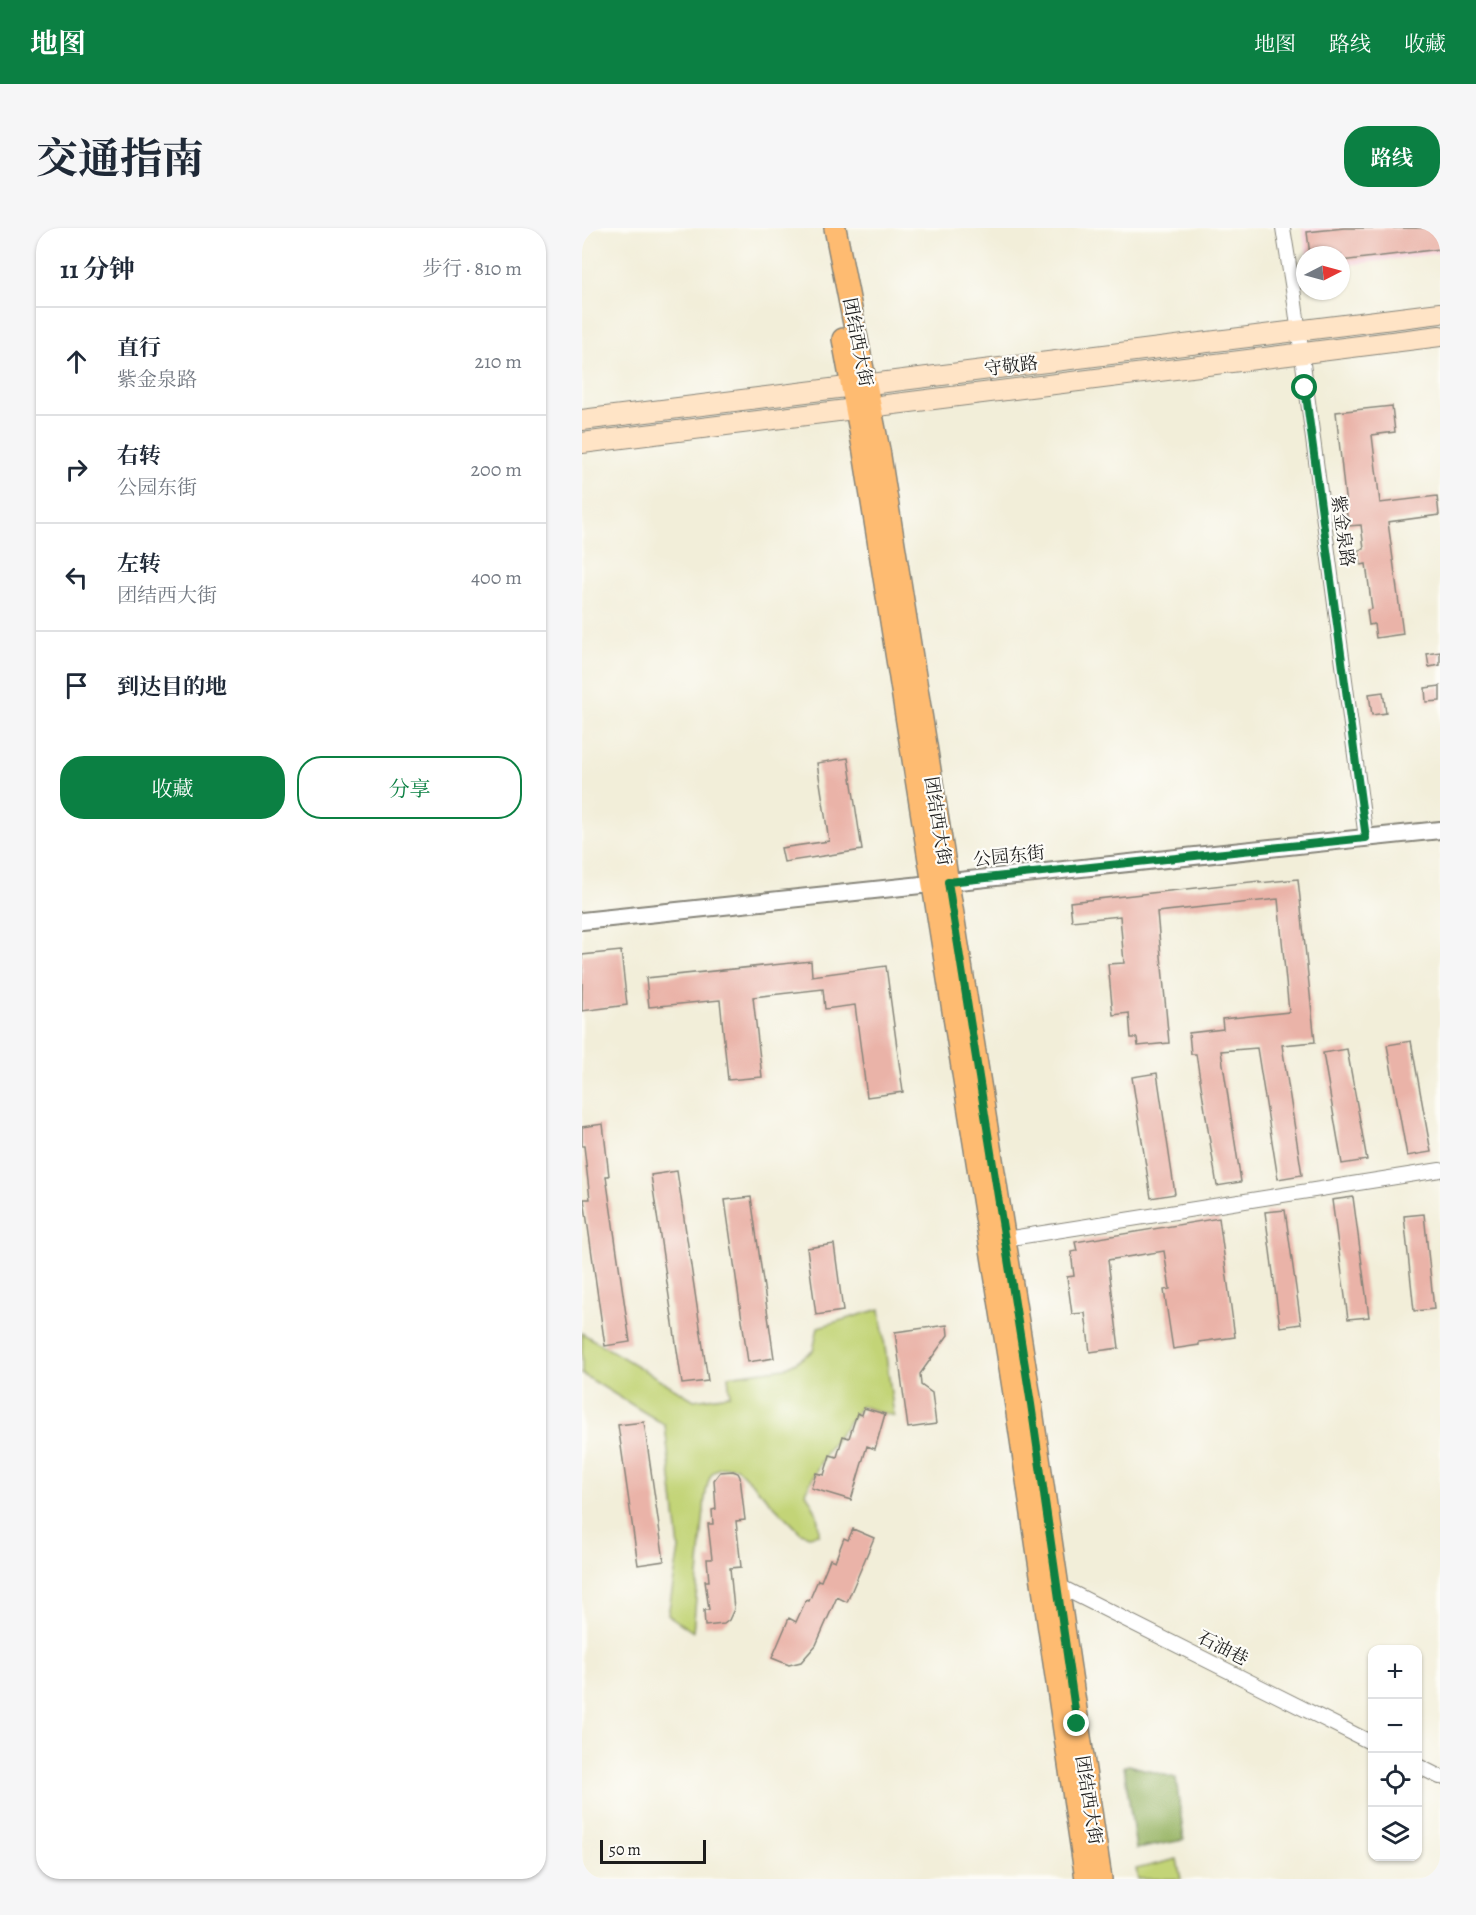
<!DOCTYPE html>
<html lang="zh">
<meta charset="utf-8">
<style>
:root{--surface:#fff;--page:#f6f6f7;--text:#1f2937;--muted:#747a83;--line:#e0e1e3;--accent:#0b8043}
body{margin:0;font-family:Alegreya,"Noto Serif SC",serif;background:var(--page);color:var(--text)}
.controls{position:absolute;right:18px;bottom:18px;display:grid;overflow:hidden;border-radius:12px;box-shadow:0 2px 4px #0004}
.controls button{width:54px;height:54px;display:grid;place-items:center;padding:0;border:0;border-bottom:2px solid var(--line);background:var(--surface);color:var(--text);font:30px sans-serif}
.compass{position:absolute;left:714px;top:18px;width:54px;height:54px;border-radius:50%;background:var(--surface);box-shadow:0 2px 4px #0004;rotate:84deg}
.scale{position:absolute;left:18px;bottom:15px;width:106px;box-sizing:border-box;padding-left:6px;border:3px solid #1c1c1c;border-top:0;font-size:16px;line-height:21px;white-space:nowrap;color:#1c1c1c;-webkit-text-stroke:4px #fdfcf7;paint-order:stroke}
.stop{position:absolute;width:18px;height:18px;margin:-14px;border:4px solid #0b8043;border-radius:50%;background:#fff}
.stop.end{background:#0b8043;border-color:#fff;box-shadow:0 2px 6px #0008}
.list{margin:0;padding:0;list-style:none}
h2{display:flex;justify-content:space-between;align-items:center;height:78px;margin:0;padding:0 24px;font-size:26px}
h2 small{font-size:20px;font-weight:400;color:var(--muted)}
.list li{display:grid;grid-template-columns:39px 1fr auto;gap:18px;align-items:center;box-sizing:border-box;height:108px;padding:0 24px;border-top:2px solid var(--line)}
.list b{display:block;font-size:22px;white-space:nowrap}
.list p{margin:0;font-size:20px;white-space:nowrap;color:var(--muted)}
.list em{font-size:20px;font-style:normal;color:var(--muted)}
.actions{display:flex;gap:12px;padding:18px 24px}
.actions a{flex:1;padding:14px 0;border:2px solid var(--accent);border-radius:24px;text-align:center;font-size:21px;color:var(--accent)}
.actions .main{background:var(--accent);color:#fff}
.icon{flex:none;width:33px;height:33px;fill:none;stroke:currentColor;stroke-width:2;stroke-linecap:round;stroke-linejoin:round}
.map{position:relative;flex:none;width:858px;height:1651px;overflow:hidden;border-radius:24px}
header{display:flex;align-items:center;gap:36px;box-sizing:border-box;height:84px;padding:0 30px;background:var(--accent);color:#fff}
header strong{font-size:28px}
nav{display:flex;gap:33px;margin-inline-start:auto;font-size:21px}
.intro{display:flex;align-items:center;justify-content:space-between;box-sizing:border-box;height:144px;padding:0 36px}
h1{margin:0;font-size:42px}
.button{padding:15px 27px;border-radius:24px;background:var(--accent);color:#fff;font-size:21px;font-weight:700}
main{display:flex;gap:36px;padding:0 36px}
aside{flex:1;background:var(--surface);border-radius:24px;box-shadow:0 2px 4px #0004}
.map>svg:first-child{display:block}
</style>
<header>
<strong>地图</strong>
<nav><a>地图</a><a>路线</a><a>收藏</a></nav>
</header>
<div class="intro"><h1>交通指南</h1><a class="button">路线</a></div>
<main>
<aside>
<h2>11 分钟<small>步行 · 810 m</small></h2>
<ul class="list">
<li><svg class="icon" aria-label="ahead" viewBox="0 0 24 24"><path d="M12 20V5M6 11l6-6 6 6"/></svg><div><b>直行</b><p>紫金泉路</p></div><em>210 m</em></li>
<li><svg class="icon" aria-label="right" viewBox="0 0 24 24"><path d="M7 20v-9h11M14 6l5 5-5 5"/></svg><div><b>右转</b><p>公园东街</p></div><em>200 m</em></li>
<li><svg class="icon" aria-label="left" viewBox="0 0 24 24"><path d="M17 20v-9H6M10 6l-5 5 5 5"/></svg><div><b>左转</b><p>团结西大街</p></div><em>400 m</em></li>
<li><svg class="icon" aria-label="arrive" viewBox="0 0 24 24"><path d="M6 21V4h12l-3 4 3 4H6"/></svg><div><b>到达目的地</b></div></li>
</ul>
<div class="actions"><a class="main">收藏</a><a>分享</a></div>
</aside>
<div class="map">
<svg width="858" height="1651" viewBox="0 0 858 1651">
<rect width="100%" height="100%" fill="#fdfcf7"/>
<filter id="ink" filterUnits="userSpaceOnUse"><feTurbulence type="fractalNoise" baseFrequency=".0167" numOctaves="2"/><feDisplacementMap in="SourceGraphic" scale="12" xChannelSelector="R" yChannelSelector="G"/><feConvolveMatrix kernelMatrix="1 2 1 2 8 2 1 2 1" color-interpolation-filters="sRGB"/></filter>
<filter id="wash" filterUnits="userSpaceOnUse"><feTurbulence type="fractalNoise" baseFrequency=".008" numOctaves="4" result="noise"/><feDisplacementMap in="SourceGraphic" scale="24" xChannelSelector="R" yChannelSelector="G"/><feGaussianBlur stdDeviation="1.35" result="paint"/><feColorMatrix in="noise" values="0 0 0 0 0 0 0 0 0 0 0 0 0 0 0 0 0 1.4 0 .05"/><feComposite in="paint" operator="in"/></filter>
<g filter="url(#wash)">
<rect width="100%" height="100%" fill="#f2eed9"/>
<path fill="#f5cfda" d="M720,0H858V25L759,38V27H725Z"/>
<path fill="#c3d477" stroke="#70784a" stroke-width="1.5" d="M298,1081L312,1188L279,1178L245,1223L223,1264C233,1278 237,1289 237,1306L227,1308L219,1305L154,1239C128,1237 127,1247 123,1270L111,1404L86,1387L97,1321L83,1197L0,1146V1105L112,1172L148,1167L146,1148L203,1140L214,1134L231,1123L236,1099Z
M595,1631L599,1651H556L554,1641Z"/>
<path fill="#9ab668" stroke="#5b6942" stroke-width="1.5" d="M547,1537L594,1550L602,1612L554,1621L542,1538Z"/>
<g id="blocks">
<path fill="#eab3a8" d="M762,0H858V21L759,33V27H728L725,4Z
M810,178L813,204L790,207L798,275L855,268L857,287L806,294L821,406L794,410L792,396L787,397L785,382L790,381L784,336L779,337L777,322L782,321L779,297L766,298L754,184Z
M858,424V437L847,439L845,426Z
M858,458V473L844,474L843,460Z
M801,464L804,485L790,487L787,466Z
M266,530L280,622L202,634L199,620L247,613L235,535Z
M716,651L733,814L700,817L720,947L696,951L675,820L639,823L659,954L635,958L614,826H609L607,805L641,801L640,791L707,784L696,671L575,684L587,815L556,818L555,810H549L547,785L531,787L526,736L542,735L538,688L490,693L488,674L677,653V655Z
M39,723L45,777L0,783V727Z
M229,733L230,748L304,738L321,864L285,869L273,777L243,781L241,761L171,769L180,849L146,852L138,772L67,779L64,750Z
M829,813L849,924L825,928L805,817Z
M765,821L785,932L760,936L741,825Z
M575,845L593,966L569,970L550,849Z
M21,896L27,948H24L48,1114L23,1118L2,971H8L2,918H0V899Z
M95,943L126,1153L100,1156L69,947Z
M169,969L192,1130L166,1134L143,972Z
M771,969L787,1089L766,1091L750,972Z
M703,982L719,1096L698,1099L683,984Z
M842,986L852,1081L832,1083L822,988Z
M637,990L653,1109L617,1114V1117L591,1121L582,1062L588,1061L582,1023L526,1032L537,1120L508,1124L503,1085L490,1086L485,1049L492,1048L489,1024L495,1023L493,1014Z
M252,1016L261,1083L234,1087L225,1020Z
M365,1097L366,1107L338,1146L339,1157L350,1165L354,1196L326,1200L313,1104Z
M282,1180L303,1186L293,1221L285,1218L269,1272L229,1260L234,1245L242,1247L248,1227L255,1229L261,1208L267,1210L275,1185L280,1187Z
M62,1194L82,1333L56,1337L36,1197Z
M151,1243L156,1245L158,1249L163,1292L154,1293L159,1339L148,1340L152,1381L147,1392L142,1396L123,1398L122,1382H127L123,1353H127L125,1331H130L126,1296H131L130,1282L134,1281L132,1252L138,1244Z
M271,1301L292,1310L265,1374L255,1369L234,1417L219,1434L207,1437L190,1430L207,1390L214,1394L224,1372L227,1373L236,1352L239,1353L248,1331L253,1333L262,1310L266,1312Z"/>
</g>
</g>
<g filter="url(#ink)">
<use href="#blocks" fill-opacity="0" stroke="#87857a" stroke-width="1.5"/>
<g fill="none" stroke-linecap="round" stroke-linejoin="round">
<defs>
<path id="minor" d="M701,0L712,68L784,610
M423,1011L858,942
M475,1357L790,1515
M836,1538L858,1549"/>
<path id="tertiary" d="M0,693L858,602"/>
<path id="secondary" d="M0,192L858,85
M0,215L858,108"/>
<path id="primary" d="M253,0L297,222L449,1176L519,1651
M261,111L282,224L434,1178L504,1651"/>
</defs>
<use href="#minor" stroke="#87857a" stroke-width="16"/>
<use href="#tertiary" stroke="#87857a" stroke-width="20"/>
<use href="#secondary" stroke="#87857a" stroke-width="22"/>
<use href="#primary" stroke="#87857a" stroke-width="24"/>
<use href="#minor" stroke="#fff" stroke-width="14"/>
<use href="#tertiary" stroke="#fff" stroke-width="16"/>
<use href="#secondary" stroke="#ffe4c6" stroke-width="20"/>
<use href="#primary" stroke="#febb71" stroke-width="21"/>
</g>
</g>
<g fill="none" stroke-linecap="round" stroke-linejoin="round" filter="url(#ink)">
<path stroke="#0b8043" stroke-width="8" d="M495,1496L449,1176L366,654L784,610L723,160"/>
</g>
<g text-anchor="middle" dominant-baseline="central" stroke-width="4.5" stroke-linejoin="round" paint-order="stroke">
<g font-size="18" fill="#1c1c1c" stroke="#fdfcf7">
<text transform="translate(276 114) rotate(79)">团结西大街</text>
<text transform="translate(429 138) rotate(-7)">守敬路</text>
<text transform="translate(761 303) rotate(82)">紫金泉路</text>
<text transform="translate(356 593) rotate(81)">团结西大街</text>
<text transform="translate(427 628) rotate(-6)">公园东街</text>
<text transform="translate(641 1420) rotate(27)">石油巷</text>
<text transform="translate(507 1572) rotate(81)">团结西大街</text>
</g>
</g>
</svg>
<div class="controls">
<button>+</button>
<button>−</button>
<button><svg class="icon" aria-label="locate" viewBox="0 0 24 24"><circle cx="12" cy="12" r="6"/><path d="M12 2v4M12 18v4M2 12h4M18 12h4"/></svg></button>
<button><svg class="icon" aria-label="layers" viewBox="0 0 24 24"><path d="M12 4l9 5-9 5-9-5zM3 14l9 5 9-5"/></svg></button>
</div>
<svg class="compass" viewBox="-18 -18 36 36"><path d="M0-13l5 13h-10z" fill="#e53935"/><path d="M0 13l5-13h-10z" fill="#747a83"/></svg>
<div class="scale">50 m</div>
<div class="stop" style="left:723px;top:160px"></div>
<div class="stop end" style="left:495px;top:1496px"></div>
</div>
</main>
